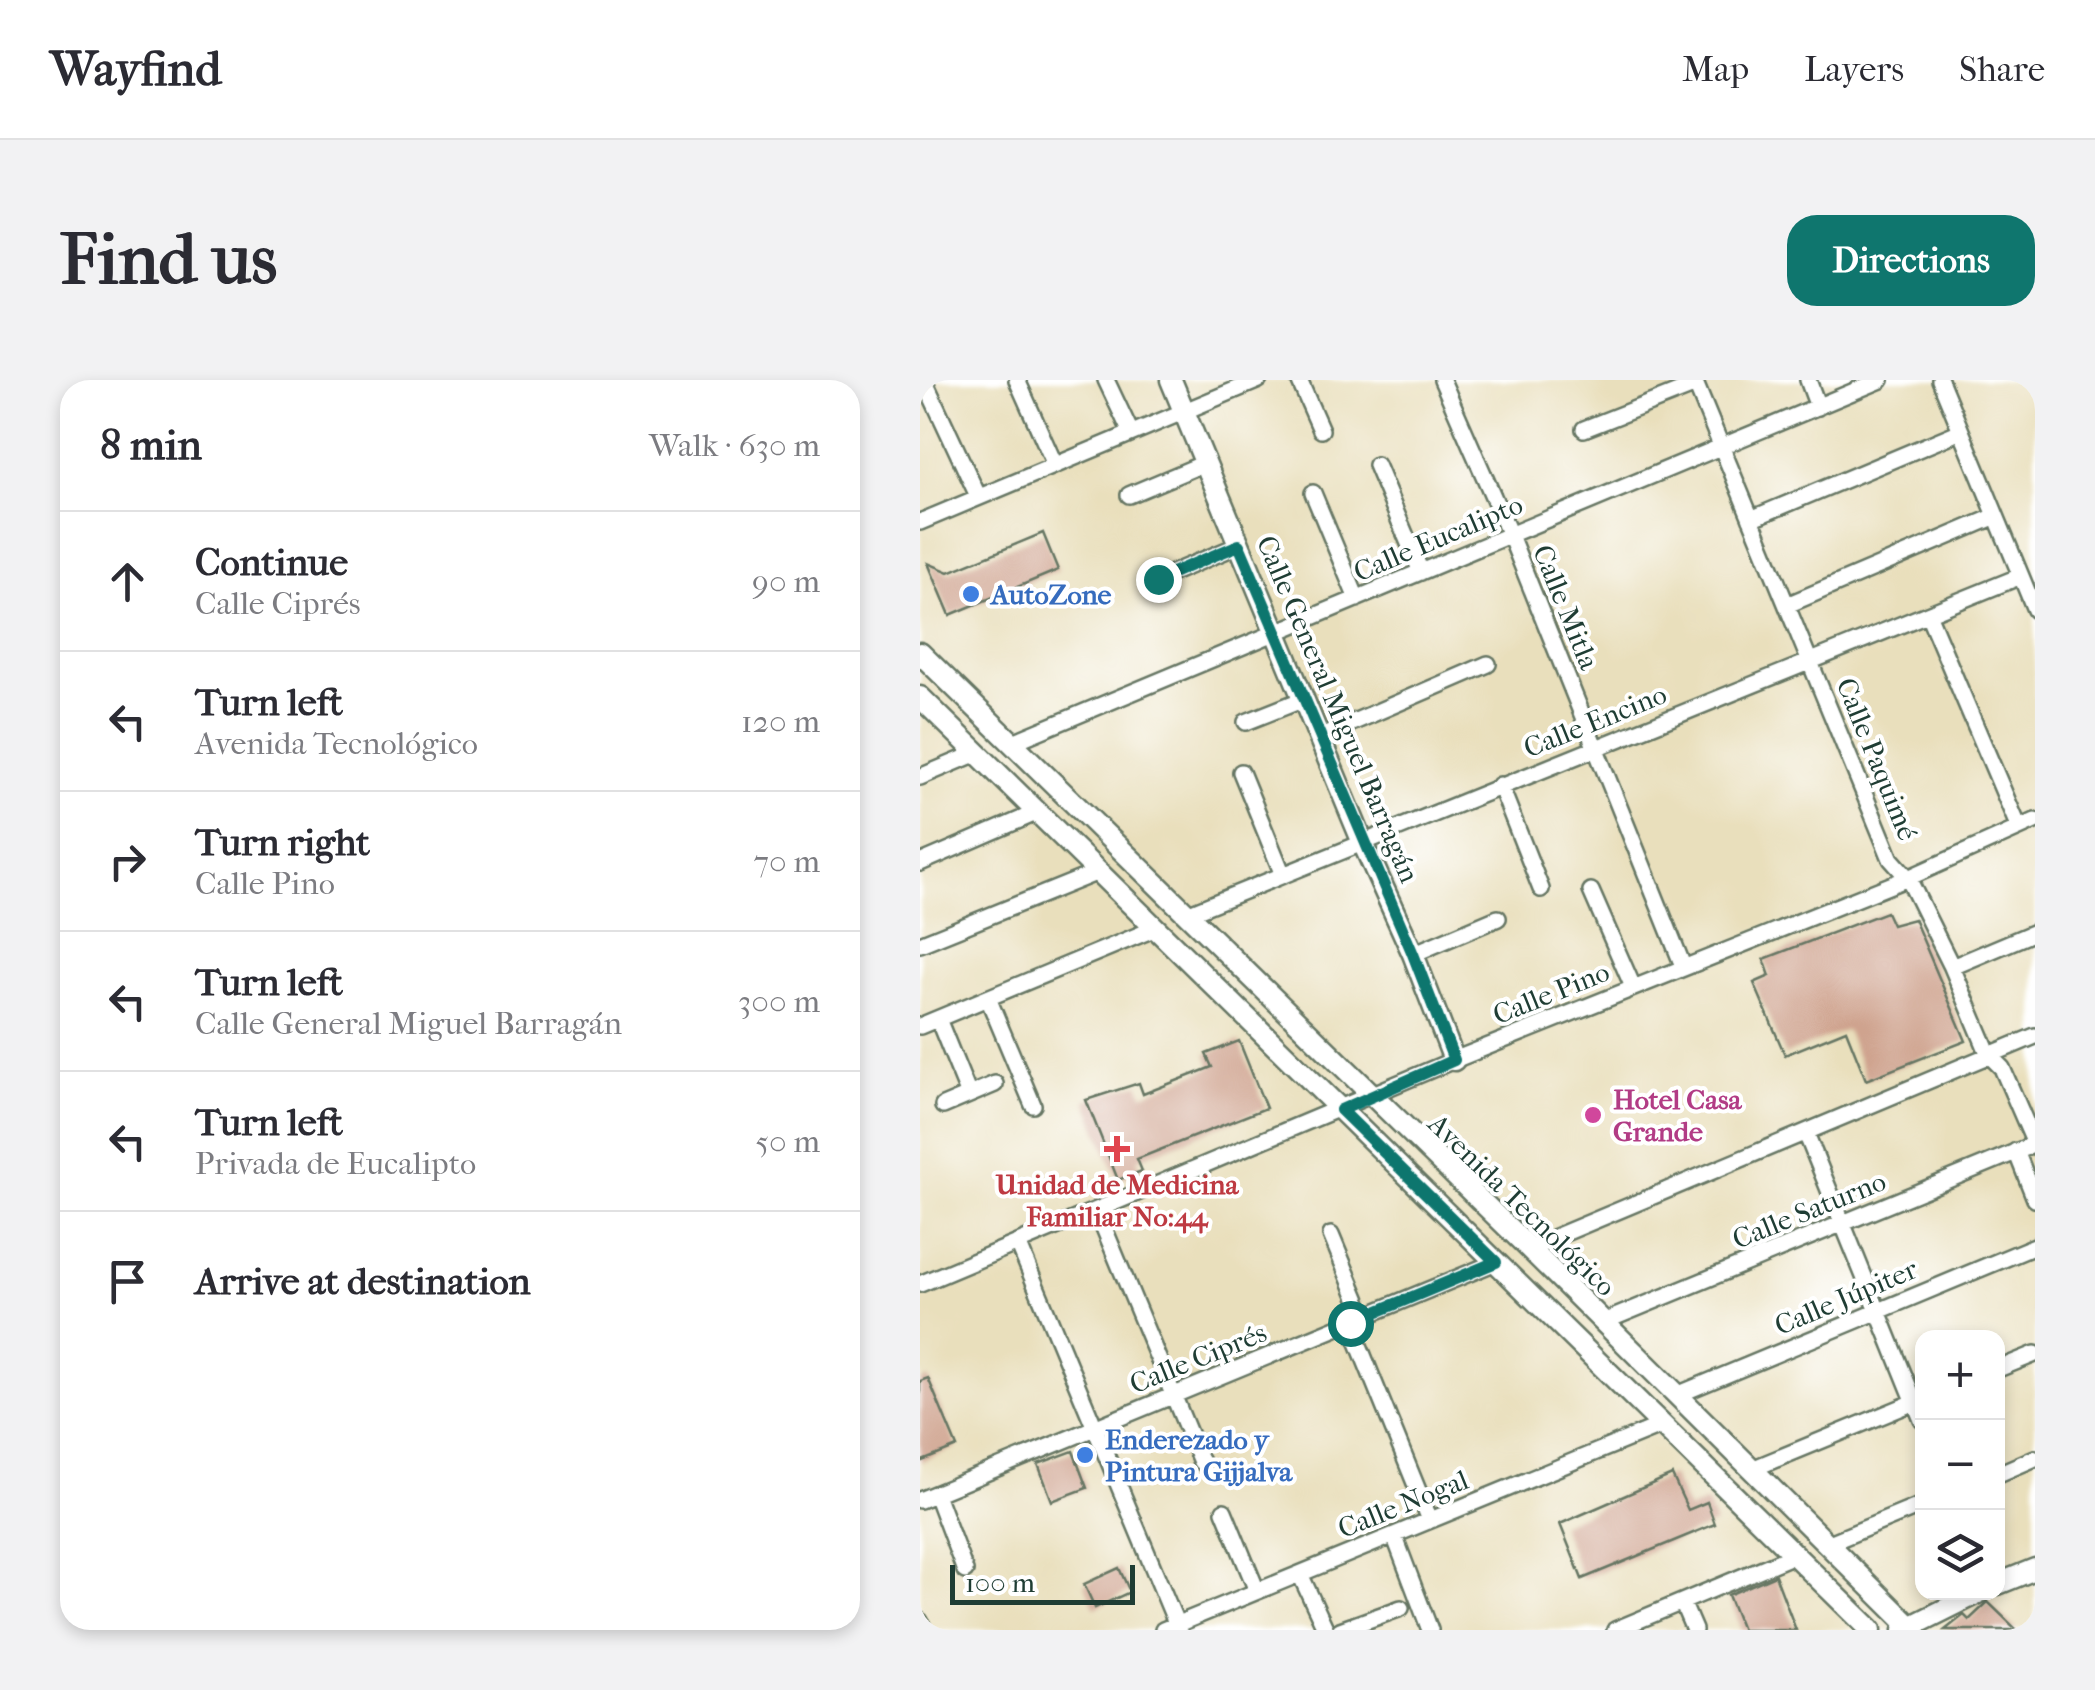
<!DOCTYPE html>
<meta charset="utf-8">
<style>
:root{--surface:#fff;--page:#f2f2f3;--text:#2b2b33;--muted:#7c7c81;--line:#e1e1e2;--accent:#0f766e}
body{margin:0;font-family:"IM FELL French Canon",serif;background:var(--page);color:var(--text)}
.controls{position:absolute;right:30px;bottom:30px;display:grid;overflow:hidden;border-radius:20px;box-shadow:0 5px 15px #0003}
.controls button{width:90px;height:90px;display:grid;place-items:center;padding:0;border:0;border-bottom:2px solid var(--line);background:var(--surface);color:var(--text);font:50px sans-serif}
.scale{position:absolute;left:30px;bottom:25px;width:185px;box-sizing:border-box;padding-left:10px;border:5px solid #1f3d34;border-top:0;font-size:28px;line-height:35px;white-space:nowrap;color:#1f3d34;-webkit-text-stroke:8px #fff;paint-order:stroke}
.stop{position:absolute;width:30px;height:30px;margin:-22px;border:8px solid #0f766e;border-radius:50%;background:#fff}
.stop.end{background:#0f766e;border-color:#fff;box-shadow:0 2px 10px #0008}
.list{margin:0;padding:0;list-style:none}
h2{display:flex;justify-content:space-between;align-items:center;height:130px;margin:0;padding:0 40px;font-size:42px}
h2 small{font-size:32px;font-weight:400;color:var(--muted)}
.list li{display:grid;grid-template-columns:65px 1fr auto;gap:30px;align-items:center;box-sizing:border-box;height:140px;padding:0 40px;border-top:2px solid var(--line)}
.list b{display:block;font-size:38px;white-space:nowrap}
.list p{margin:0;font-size:32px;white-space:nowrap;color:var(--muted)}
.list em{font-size:32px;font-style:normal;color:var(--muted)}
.icon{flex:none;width:55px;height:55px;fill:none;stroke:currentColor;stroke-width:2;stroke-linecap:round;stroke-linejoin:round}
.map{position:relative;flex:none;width:1115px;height:1250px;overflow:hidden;border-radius:30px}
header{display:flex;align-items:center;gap:60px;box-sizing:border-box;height:140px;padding:0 50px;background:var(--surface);border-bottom:2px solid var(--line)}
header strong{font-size:48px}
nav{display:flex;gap:55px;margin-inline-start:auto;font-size:35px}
.intro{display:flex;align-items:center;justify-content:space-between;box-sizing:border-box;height:240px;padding:0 60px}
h1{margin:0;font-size:70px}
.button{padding:25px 45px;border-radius:30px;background:var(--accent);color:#fff;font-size:35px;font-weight:700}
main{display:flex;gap:60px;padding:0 60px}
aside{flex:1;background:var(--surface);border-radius:30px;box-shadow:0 5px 15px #0003}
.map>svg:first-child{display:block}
</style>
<header>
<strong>Wayfind</strong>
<nav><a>Map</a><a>Layers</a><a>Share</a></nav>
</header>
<div class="intro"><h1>Find us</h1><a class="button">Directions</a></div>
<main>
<aside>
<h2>8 min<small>Walk · 630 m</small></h2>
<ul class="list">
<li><svg class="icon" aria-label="ahead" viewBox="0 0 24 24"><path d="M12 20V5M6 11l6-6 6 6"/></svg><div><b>Continue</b><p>Calle Ciprés</p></div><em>90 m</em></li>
<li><svg class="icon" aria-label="left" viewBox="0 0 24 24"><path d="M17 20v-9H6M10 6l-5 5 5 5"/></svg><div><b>Turn left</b><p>Avenida Tecnológico</p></div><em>120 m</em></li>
<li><svg class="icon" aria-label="right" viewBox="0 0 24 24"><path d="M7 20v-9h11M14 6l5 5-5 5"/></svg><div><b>Turn right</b><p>Calle Pino</p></div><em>70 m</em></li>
<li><svg class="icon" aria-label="left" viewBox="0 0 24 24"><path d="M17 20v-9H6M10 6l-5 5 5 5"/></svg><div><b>Turn left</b><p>Calle General Miguel Barragán</p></div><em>300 m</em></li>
<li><svg class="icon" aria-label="left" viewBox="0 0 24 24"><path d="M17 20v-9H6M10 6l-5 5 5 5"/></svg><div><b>Turn left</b><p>Privada de Eucalipto</p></div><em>50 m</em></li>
<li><svg class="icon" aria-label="arrive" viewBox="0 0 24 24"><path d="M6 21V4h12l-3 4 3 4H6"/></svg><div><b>Arrive at destination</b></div></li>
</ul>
</aside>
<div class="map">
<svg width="1115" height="1250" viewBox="0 0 1115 1250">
<rect width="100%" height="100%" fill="#fff"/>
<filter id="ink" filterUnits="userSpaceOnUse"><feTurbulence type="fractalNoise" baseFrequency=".01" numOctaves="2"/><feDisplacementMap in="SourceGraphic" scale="20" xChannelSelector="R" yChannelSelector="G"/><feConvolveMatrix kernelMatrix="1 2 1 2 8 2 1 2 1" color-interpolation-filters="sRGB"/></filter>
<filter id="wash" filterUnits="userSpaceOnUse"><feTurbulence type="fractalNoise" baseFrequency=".0048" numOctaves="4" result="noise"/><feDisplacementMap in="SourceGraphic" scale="40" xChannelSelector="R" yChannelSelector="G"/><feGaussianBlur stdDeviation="2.25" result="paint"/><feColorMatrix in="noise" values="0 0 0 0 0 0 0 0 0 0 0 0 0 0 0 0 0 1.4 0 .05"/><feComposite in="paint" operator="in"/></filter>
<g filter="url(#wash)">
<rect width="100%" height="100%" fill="#e9dfbc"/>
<g id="blocks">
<path fill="#cfa38e" d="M123,153L138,190L30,235L8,183L29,192Z
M966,532L972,545L994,539L1046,661L946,700L926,650L865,675L834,603L850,596L844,579Z
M319,661L346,728L217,779L222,791L198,800L166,720L219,703L223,714L292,687L286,674Z
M8,998L37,1067L0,1082V1001Z
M153,1071L167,1108L132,1121L118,1084Z
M752,1095L768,1130L787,1122L795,1144L662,1199L640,1144Z
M199,1188L210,1212L175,1228L164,1204Z
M855,1195L876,1250H822L808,1215Z
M1068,1222L1097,1250H1025L1044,1235L1049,1240Z"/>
</g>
</g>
<g filter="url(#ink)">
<use href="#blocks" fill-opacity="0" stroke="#667664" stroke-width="2.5"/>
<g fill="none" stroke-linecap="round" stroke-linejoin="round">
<defs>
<path id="minor" d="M4,0L58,116
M97,0L135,85
M186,0L211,53
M379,0L401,50
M522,0L590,155L763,586
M774,0L971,479L988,498L1032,587L1069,675L1082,688L1115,764
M888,0L898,27
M1020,0L1115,230
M664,49L776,5
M456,85L501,192
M393,113L437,219
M209,115L285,83
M831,139L1041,51
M0,142L339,0
M238,199L319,165
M867,225L1076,136
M1008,234L1099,448
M326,342L384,319
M399,357L568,284
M93,362L961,0
M321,392L363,495
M0,397L57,373
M580,405L621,509
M0,483L118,432
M671,511L713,607
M267,534L1101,196
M0,564L178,492
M493,574L578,538
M1032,587L1115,552
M68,618L113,725
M18,639L49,715
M0,646L236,548
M23,726L75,704
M886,753L1002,1040
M1096,771L1115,819
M177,831L281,1082
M411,855L445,937
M98,863L259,1250
M609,868L1115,656
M0,904L534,680L988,498L1115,441
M683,942L1115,764
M430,943L510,1140
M1078,989L1115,974
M757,1015L1115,866
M832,1089L1002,1019
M1078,1094L1115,1078
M16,1114L45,1191
M0,1120L576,882
M304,1131L337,1211
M474,1155L510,1250
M907,1164L1002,1125
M380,1194L406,1250
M762,1222L774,1250
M0,1241L4,1250
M243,1250L742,1045
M420,1250L481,1228
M695,1250L874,1175"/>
<path id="major" d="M251,0L443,463L493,574L534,680
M0,273L609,868L994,1250
M0,317L951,1250
M1078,1204L1115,1189
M984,1250L1060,1212"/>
</defs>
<use href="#minor" stroke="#667664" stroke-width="20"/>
<use href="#major" stroke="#667664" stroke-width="25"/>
<use href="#minor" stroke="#fff" stroke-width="15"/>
<use href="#major" stroke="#fff" stroke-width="20"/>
</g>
</g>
<g fill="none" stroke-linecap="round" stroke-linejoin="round" filter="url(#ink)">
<path stroke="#0f766e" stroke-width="12" d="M238,199L319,165L493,574L534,680L421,730L576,882L430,943"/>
</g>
<g fill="#3f7fe0" stroke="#fff" stroke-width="4">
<circle cx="51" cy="214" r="10"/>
<circle cx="165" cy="1075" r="10"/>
</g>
<circle fill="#d1479c" stroke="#fff" stroke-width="4" cx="673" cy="735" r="10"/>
<path fill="#e0444e" stroke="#fff" stroke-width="4" d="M192 754h10v10h10v10h-10v10h-10v-10h-10v-10h10z"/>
<g text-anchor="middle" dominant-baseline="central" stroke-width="8" stroke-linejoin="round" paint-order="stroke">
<g font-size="28" fill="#1f3d34" stroke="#fff">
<text transform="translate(518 158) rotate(-23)">Calle Eucalipto</text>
<text transform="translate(646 227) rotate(68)">Calle Mitla</text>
<text transform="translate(418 329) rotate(67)">Calle General Miguel Barragán</text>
<text transform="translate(675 341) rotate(-22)">Calle Encino</text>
<text transform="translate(957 379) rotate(68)">Calle Paquimé</text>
<text transform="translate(631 613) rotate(-22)">Calle Pino</text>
<text transform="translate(602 825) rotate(44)">Avenida Tecnológico</text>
<text transform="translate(889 830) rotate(-22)">Calle Saturno</text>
<text transform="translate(926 917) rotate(-23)">Calle Júpiter</text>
<text transform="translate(278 978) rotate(-22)">Calle Ciprés</text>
<text transform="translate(483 1124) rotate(-22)">Calle Nogal</text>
</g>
<g font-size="28" font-weight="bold" fill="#366cbe" stroke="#fff" text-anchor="start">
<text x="71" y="214">AutoZone</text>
<text x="185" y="1059">Enderezado y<tspan x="185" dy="32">Pintura Gijjalva</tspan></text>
</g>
<g font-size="28" font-weight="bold" fill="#b23c85" stroke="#fff" text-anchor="start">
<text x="693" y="719">Hotel Casa<tspan x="693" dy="32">Grande</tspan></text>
</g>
<g font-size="28" font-weight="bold" fill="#be3a42" stroke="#fff">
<text x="197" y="804">Unidad de Medicina<tspan x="197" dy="32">Familiar No:44</tspan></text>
</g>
</g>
</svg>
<div class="controls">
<button>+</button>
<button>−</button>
<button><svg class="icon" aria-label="layers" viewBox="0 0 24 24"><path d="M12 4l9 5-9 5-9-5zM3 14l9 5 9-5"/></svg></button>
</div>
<div class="scale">100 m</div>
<div class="stop" style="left:430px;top:943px"></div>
<div class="stop end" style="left:238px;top:199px"></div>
</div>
</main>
